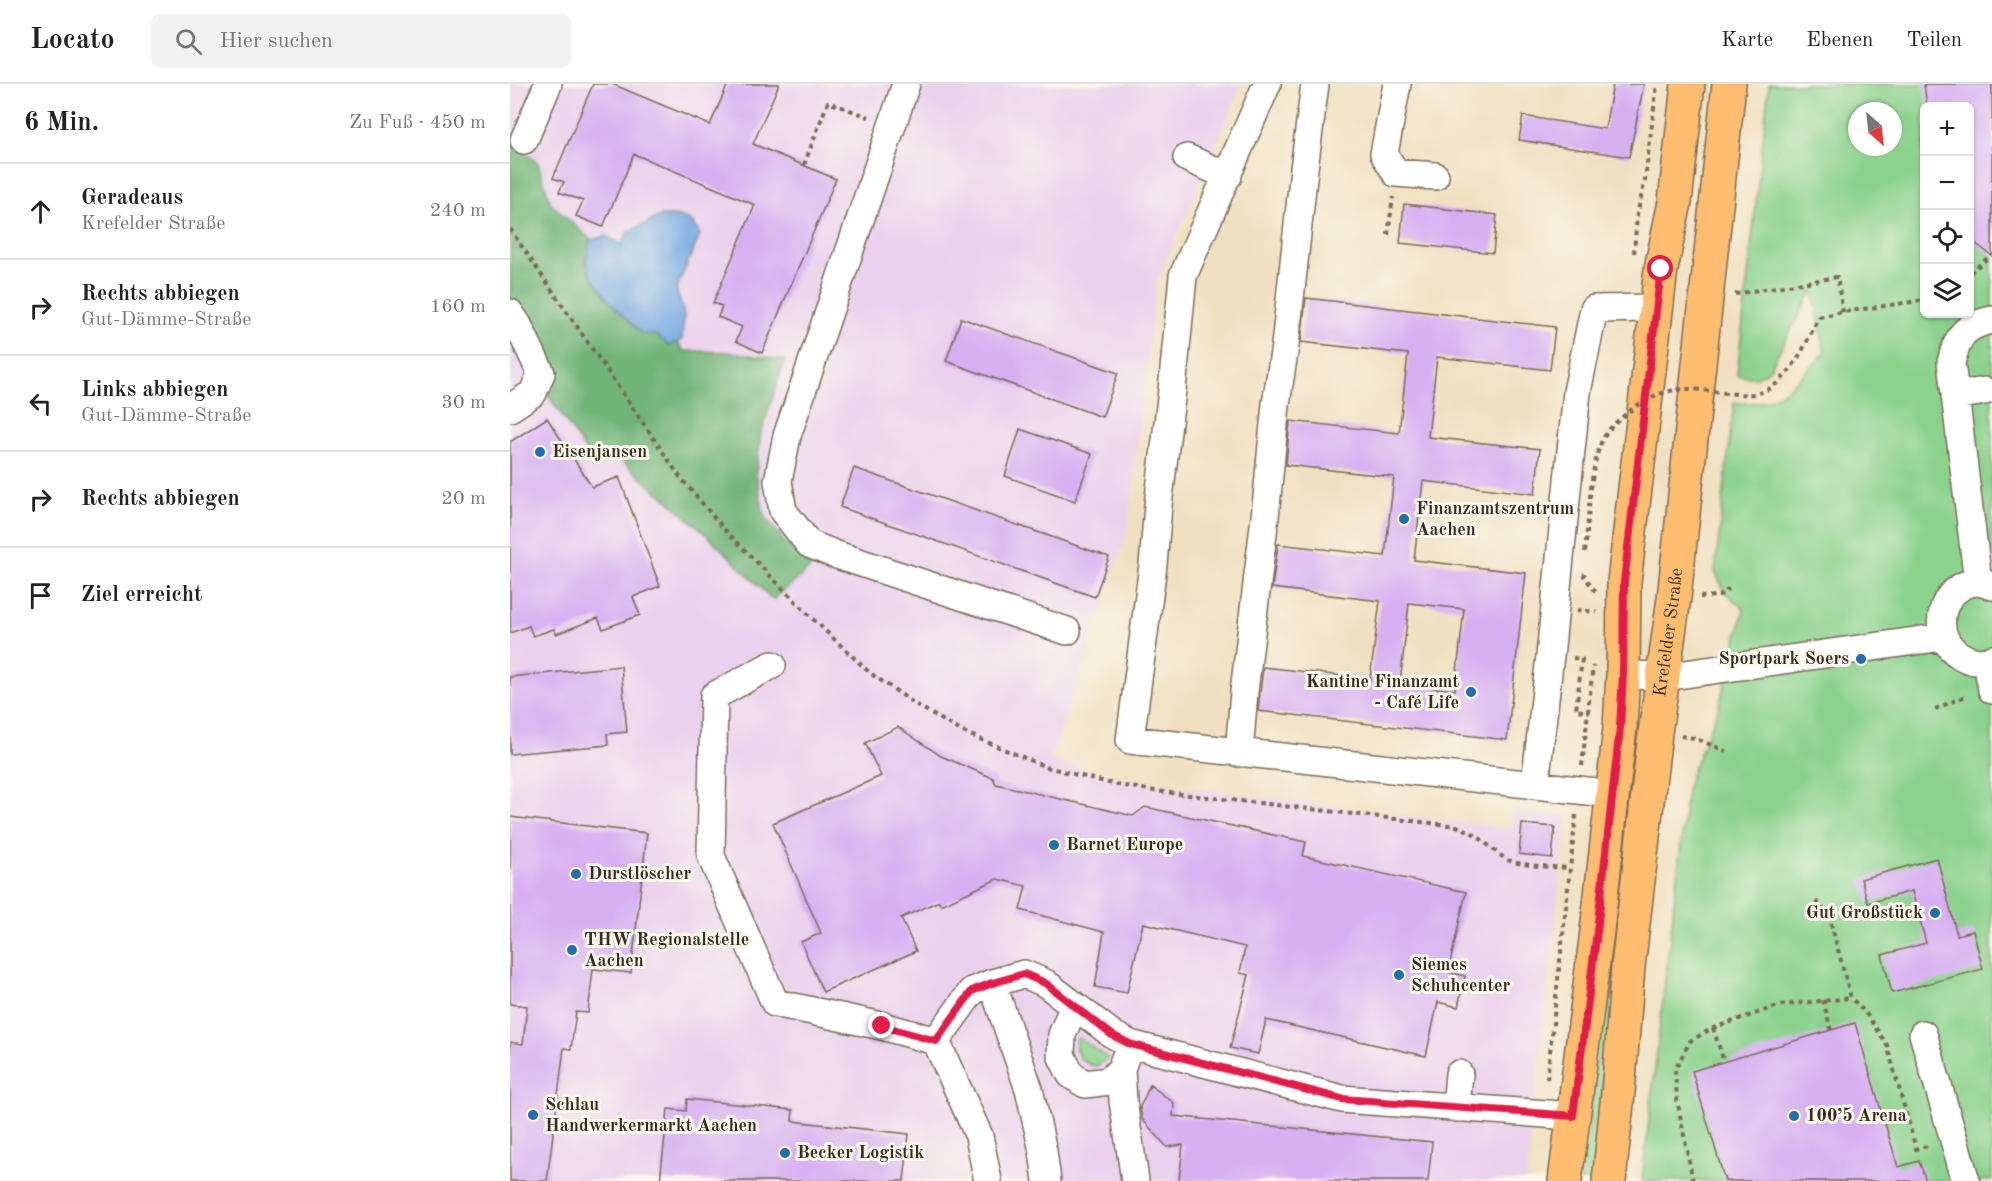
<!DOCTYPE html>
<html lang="de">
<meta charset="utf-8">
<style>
:root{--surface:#fff;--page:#f2f2f2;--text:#222;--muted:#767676;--line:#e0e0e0}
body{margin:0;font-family:"Old Standard TT",serif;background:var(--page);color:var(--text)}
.controls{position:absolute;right:18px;top:18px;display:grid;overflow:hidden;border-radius:9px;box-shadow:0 2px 4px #0004}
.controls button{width:54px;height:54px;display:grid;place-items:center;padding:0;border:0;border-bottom:2px solid var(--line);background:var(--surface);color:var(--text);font:30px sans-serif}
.compass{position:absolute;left:1338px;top:18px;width:54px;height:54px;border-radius:50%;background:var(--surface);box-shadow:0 2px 4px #0004;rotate:153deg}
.stop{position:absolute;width:18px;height:18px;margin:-14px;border:4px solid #e11d48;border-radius:50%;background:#fff}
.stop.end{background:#e11d48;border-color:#fff;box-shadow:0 2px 6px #0008}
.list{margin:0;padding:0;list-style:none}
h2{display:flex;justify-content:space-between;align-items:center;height:78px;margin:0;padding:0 24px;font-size:26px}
h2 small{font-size:20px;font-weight:400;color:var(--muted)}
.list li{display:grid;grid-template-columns:39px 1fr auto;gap:18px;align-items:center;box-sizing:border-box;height:96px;padding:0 24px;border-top:2px solid var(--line)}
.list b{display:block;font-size:22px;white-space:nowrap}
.list p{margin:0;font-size:20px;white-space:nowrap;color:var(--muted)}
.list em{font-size:20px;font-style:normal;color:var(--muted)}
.icon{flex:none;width:33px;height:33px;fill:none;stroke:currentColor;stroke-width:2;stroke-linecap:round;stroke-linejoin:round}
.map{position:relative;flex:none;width:1482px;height:1097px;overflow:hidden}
header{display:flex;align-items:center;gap:36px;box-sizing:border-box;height:84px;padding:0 30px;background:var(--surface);border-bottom:2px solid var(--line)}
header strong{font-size:28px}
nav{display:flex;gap:33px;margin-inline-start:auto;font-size:21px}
.search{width:420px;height:54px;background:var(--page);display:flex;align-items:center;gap:15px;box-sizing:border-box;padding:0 21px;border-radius:9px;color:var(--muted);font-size:22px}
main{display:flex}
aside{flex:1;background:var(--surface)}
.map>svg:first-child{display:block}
</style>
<header>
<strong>Locato</strong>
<div class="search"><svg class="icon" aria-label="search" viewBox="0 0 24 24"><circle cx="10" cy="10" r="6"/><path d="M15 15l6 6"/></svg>Hier suchen</div>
<nav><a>Karte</a><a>Ebenen</a><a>Teilen</a></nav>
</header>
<main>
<aside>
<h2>6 Min.<small>Zu Fuß · 450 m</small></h2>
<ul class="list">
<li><svg class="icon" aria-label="ahead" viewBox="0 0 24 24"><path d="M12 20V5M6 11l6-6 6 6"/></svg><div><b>Geradeaus</b><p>Krefelder Straße</p></div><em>240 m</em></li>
<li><svg class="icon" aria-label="right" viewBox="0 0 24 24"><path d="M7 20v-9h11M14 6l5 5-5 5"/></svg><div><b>Rechts abbiegen</b><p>Gut-Dämme-Straße</p></div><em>160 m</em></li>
<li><svg class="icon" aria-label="left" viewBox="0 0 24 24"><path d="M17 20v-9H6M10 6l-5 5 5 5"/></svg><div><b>Links abbiegen</b><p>Gut-Dämme-Straße</p></div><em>30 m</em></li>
<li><svg class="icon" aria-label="right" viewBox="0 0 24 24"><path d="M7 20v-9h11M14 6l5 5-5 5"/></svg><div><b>Rechts abbiegen</b></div><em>20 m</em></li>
<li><svg class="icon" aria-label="arrive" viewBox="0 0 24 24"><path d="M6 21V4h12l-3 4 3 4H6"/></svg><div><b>Ziel erreicht</b></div></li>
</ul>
</aside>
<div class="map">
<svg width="1482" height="1097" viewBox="0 0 1482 1097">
<rect width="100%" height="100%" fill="#fbf7ec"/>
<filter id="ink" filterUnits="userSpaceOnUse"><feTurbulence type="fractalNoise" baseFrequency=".0167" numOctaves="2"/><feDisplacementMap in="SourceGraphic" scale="12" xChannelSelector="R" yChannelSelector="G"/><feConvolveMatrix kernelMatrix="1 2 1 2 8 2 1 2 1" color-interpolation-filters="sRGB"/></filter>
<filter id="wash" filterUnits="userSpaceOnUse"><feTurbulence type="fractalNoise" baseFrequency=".008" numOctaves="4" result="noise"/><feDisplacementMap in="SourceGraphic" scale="24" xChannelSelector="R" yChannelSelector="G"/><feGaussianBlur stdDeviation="1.35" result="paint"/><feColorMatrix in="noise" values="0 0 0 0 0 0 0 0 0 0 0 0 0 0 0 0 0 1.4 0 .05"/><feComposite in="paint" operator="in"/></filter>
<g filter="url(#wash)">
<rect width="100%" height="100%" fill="#f0e0c1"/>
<path fill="#ead1ed" d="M0,0H732L646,200L617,449L540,676L615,696L1001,745L1003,728L1057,732L1016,1097H0Z"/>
<path fill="#8bd28d" stroke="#637e56" stroke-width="1.5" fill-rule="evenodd" d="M1259,0H1482V1097H1132L1178,698L1208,626L1234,525L1215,508L1205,487L1224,318C1266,326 1288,295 1315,269L1303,206L1259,286C1248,295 1240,294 1227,291ZM1414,22H1460V230H1414ZM1347,27H1383V63H1347Z
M1120,653H1131L1083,1097H1070L1079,1046Z
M568,953L598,974L587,982C572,981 561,968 568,953Z"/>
<path fill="#70b478" stroke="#566f4b" stroke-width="1.5" d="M0,56L28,79L41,120L125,195L174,267L219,268L275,276L251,349L246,389L254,431L277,461L302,483L263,516L194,448L105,371L86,382L38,311L45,303L31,271L0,221Z"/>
<path fill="#75a9e1" stroke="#586a80" stroke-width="1.5" d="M151,132C172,133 179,130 190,151L166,205L174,230L172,256L159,262L146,251L132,250L101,219L81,192L76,177L80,156L96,152L112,160L118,148Z"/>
<g id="blocks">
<path fill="#d7b0f2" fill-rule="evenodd" d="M83,0H102L200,41L218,0H269L243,60L326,95L252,269L226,257L232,243L208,233L212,222L203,219L245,121L124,70L93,143L66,132L73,117L49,108L54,98L43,94Z
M1103,0H1134L1119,73L1009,56L1013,32L1095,45Z
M1414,0H1482V172L1460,155V22H1417Z
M894,120L987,131L983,169L890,159Z
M796,214L1045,243L1040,286L927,273L918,353L1030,365L1025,410L913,397L904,476L1016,489L997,656L748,627L753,583L860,595L870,517L762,504L768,460L875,472L884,393L776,381L780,337L889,349L898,270L791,258ZM899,519L954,525L945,606L890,600Z
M451,234L608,289L592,333L436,277Z
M37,334L82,403L109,393L150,502L123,513L130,531L93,545L88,534L46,550L44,545L23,552L19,542L0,549V358Z
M510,345L582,370L565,417L495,392Z
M344,384L599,473L585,513L330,423Z
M111,582L117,648L97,650L98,661L0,670V593Z
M388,643L431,672L483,694L486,700L623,732L635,723L796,758L793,772L956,808L938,888L955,892L948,923L928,918L916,972L756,936L748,970L720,964L739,891L730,889L735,863L633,839L617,909L585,903L594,848L510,826L516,802L487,795L431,821L429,817L391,834L406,867L313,908L291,858L311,849L263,739L371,692L355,659Z
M0,733L137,749L121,889L83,885L78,929L66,928L61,965L54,964L37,1097H0V958L13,960L17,922L0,920Z
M1012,740L1045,743L1042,774L1009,770Z
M1427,774L1447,851L1463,847L1473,885L1382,909L1372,871L1416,859L1402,807L1358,819L1351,795Z
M1345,939L1388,1083L1409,1077L1416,1097H1215L1182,987Z
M640,1001L664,1019L663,1032L922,1058L918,1097H669L673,1061L657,1063L632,1035L630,1023Z
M177,1015L283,1026L282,1037L399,1050L394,1097H150L158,1025L176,1027Z"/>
</g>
</g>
<g filter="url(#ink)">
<use href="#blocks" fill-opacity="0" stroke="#7a6a57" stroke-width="1.5"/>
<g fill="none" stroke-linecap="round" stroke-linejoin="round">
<defs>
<path id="minor" d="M396,0L277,352L268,397L273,427L299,460L324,470L557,547
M757,0L673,192L662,306L648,422L643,481L620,656L1025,701
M887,0L874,70L886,89L925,92
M14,56L38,0
M677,74L718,92
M0,229L8,241L31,289L23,309L0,324
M1445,312L1475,307
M1468,498L1441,278C1449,251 1453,242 1482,236
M1482,502C1478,501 1472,498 1468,498C1429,500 1418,553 1451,572C1460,577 1472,580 1482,575
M1477,577L1482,606
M262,581L204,612L201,772L265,919L372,942L426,957
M1113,590L1154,593L1433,553
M729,669L734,608L755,433L766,320L775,262L794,85L805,0
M1103,710L1025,701L1040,572L1067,308L1084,225L1146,224
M482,899L519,1005L533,1067L537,1097
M564,921L552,951L551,971L561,991L575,1000L599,997L611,985
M1413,950L1456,1097
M620,960L611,985L613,1017L625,1096
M946,1024L949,990
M478,1097L469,1052L426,957L462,907L482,899L514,890L535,899L602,950L620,960L832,1015L1063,1032"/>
<g id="major">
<path d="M1055,1097L1087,847L1110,644L1113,590L1114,498L1151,185L1165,118L1178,0"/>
<path id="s1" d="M1099,1097L1108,1009L1118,883L1145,649L1164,514L1219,0"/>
</g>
</defs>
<use href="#minor" stroke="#7a6a57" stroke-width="30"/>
<use href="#major" stroke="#7a6a57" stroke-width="36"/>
<path stroke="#7a6a57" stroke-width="4" stroke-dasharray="4.5 4.5" stroke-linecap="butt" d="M294,81L318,18L359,33
M0,145L170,393L214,445L306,538L360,589L405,620L451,647L536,683L603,700L645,707L946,742C971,749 978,765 998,776C1011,782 1044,783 1059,784
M878,151L883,113
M1124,169L1127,130L1135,96L1147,0
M1460,189L1481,171
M1225,210L1327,193L1333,228
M1309,233L1333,228L1414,216
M1075,489L1074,492L1086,508
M1190,513L1209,512L1221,503
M1067,526L1087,528
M1063,574L1072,575L1066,626L1079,628
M1425,625L1458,611
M1171,652L1184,654L1216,667
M1072,682L1083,582
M1306,817L1319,832L1341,914L1355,928L1377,961L1406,1065L1421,1061
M1313,916L1321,946
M1203,944L1214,978
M1037,995L1066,731
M1183,1097L1167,1016L1165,986L1180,957L1203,944L1271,921L1341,914"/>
<use href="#minor" stroke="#fff" stroke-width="27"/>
<use href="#major" stroke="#fcbd6f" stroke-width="33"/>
<path stroke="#7a6a57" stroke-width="4" stroke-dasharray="4.5 4.5" stroke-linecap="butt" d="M1075,468C1079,435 1079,389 1091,359C1097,344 1112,333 1125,323C1140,312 1156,306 1175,305C1196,304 1234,315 1252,308C1281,297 1296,259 1309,233"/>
</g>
</g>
<g fill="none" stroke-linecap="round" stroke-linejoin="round" filter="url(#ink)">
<path stroke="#e11d48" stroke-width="8" d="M372,942L426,957L462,907L482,899L514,890L535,899L602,951L620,960L832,1015L1063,1032L1087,847L1110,644L1113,590L1114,498L1151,185"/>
</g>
<g fill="#1f6fb2" stroke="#fbf7ec" stroke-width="2">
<circle cx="30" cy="368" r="6"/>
<circle cx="894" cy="435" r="6"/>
<circle cx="1351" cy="575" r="6"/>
<circle cx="961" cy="608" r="6"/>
<circle cx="544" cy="761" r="6"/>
<circle cx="66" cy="790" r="6"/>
<circle cx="1425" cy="829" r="6"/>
<circle cx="62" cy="866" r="6"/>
<circle cx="889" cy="891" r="6"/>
<circle cx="23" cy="1031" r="6"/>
<circle cx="1284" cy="1032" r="6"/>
<circle cx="275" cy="1069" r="6"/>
</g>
<g text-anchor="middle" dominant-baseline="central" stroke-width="6" stroke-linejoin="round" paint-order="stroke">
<g font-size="18" font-weight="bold" fill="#3b2a1e" stroke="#fbf7ec" text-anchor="start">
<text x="42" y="368">Eisenjansen</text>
<text x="906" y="425">Finanzamtszentrum<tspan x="906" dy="21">Aachen</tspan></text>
<text x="1339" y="575" text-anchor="end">Sportpark Soers</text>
<text x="949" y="598" text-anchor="end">Kantine Finanzamt<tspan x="949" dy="21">- Café Life</tspan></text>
<text x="556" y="761">Barnet Europe</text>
<text x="78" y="790">Durstlöscher</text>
<text x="1413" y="829" text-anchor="end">Gut Großstück</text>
<text x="74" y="856">THW Regionalstelle<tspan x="74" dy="21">Aachen</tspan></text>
<text x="901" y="881">Siemes<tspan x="901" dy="21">Schuhcenter</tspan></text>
<text x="35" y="1021">Schlau<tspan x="35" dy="21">Handwerkermarkt Aachen</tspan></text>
<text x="1296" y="1032">100’5 Arena</text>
<text x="287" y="1069">Becker Logistik</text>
</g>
<g font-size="18" fill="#3b2a1e" stroke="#fbf7ec">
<text stroke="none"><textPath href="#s1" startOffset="552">Krefelder Straße</textPath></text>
</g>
</g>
</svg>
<div class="controls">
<button>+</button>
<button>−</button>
<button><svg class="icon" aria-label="locate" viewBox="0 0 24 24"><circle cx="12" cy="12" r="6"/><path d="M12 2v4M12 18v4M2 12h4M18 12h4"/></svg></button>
<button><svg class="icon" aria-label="layers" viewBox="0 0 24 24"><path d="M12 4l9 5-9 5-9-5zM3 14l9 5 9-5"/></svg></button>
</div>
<svg class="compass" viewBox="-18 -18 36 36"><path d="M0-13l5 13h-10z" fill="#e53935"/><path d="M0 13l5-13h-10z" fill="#767676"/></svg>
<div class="stop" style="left:1151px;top:185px"></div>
<div class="stop end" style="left:372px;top:942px"></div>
</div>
</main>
